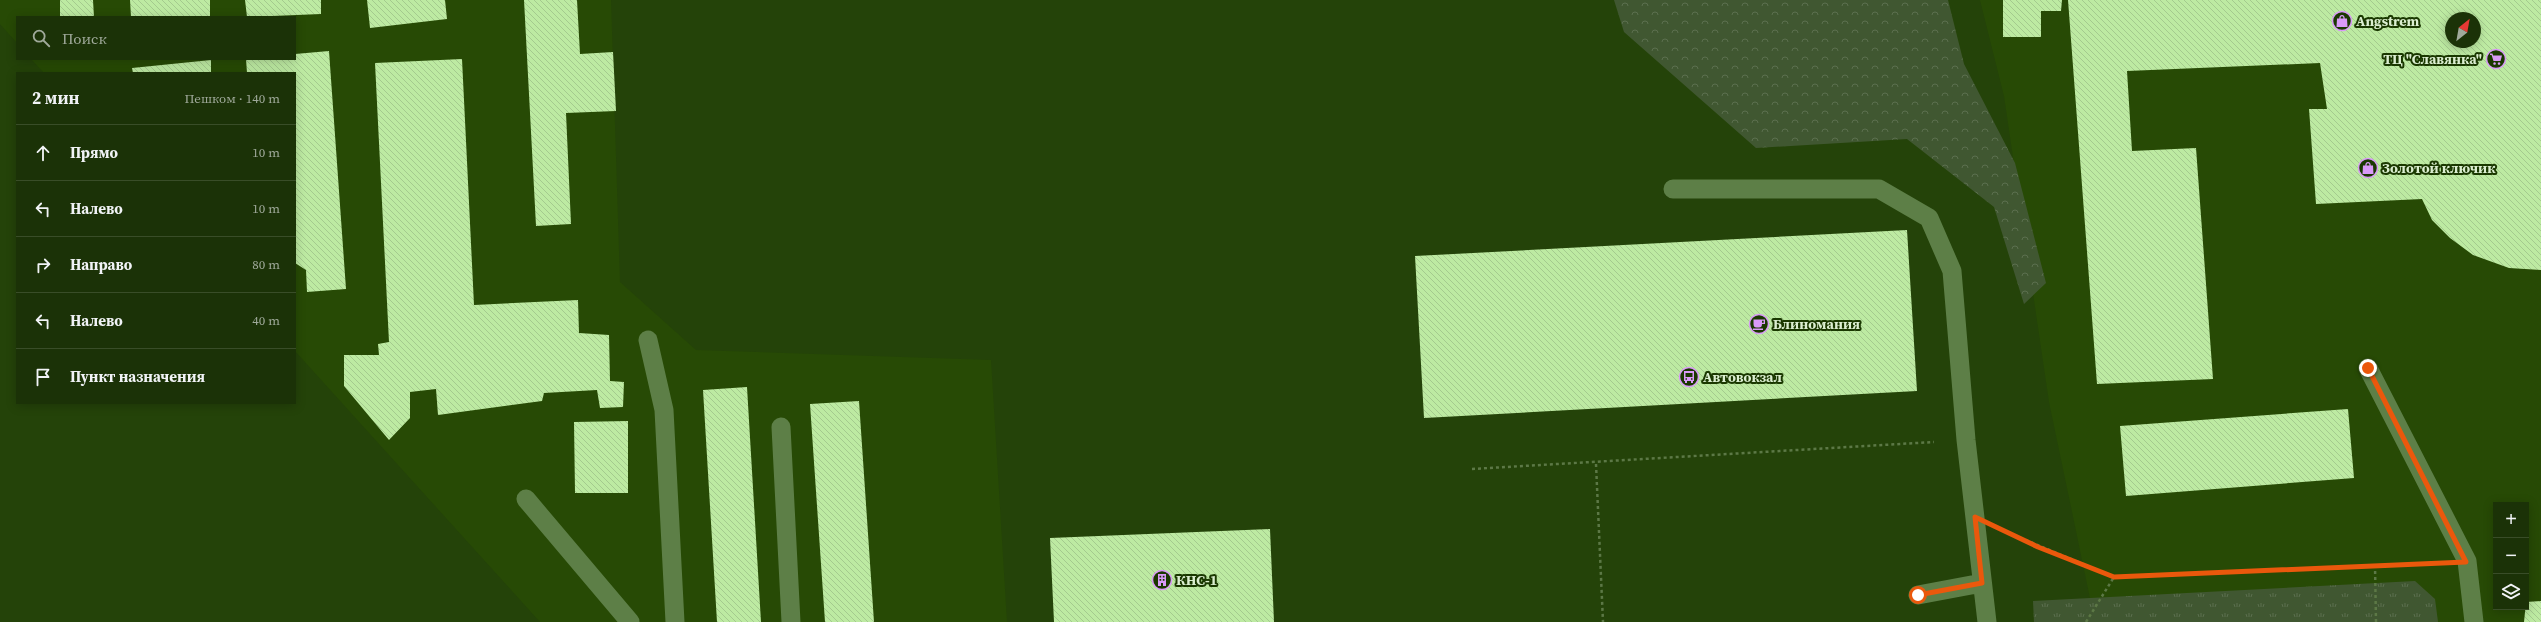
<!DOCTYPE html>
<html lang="ru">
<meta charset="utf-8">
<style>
:root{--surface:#1b3207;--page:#283e15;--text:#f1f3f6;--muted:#a0aa9b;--line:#394d28}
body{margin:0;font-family:"Source Serif 4",serif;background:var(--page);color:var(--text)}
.controls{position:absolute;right:12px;bottom:12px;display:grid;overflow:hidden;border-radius:0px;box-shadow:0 2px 10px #0003}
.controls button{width:36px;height:36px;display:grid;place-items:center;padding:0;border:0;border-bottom:1px solid var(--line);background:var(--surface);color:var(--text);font:20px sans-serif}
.compass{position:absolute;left:2445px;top:12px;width:36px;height:36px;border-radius:50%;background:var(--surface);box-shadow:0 2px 10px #0003;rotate:31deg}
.stop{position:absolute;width:12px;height:12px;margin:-9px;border:3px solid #ea580c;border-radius:50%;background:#fff}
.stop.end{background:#ea580c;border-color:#fff;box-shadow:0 1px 4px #0008}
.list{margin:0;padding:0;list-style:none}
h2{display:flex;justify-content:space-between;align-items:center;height:52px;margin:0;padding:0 16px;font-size:17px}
h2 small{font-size:13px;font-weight:400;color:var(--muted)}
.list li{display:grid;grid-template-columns:26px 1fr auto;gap:12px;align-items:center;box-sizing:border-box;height:56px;padding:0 16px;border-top:1px solid var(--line)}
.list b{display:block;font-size:15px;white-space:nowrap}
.list em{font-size:13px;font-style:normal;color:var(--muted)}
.icon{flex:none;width:22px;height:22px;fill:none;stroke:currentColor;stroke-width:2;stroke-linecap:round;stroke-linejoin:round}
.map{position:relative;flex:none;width:2541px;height:622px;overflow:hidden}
.search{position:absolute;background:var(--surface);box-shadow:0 2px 10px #0003;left:16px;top:16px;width:280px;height:44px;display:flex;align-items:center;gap:10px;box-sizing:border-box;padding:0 14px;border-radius:0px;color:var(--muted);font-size:15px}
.panel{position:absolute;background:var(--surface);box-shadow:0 2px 10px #0003;left:16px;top:72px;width:280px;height:332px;border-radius:0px}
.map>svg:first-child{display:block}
</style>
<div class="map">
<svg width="2541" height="622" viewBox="0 0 2541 622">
<defs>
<pattern id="grass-tufts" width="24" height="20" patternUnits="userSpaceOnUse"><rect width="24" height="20" fill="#405731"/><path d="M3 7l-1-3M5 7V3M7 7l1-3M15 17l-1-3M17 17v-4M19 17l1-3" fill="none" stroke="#5b6f4e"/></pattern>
<pattern id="forest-crowns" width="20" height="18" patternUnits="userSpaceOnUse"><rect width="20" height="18" fill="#405731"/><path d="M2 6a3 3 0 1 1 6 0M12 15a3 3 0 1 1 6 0" fill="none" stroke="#5b6f4e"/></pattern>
<pattern id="building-back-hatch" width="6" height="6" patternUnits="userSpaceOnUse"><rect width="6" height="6" fill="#bdeaa2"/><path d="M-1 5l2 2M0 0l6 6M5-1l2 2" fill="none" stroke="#a4ca8e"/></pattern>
</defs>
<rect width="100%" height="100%" fill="#244309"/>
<path fill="#274a05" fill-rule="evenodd" d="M0,0H611L620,282L696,350L991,360L1007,622H540L295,351V73H44L31,59H295V17H17V43L0,24Z
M1980,0H2541V622H2095L2049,402L2004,96ZM2451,18H2475V42H2451ZM2496,505H2526V607H2496Z"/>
<path fill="url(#grass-tufts)" d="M2415,581L2435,599L2438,622H2034L2033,601Z"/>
<path fill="url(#forest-crowns)" d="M1614,0H1948L1964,64L2015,163L2046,283L2024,304L1994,207L1907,139L1756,148L1624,32Z"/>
<path fill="url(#building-back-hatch)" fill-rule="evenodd" d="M60,0H93L94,17H60Z
M130,0H210V17H131Z
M245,0H321V14L247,17Z
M367,0H445L447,19L370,28Z
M524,0H577L580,54L613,52L616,111L566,113L571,224L536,226Z
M2003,0H2062L2061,11H2041V37H2003Z
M2068,0H2541V270L2509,268L2473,255L2450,238L2432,220L2422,199L2316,204L2309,109H2327L2320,63L2127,71L2132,151L2196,148L2213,379L2097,384ZM2451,18H2475V42H2451Z
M329,51L346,289L307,292L306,270L295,263V73H247L246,59H295V54Z
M462,59L474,305L578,300L579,333L609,335L610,381L624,382L623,407L600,408L597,390L544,393L542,401L438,415L436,389L410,392V418L389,440L344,386V355H379L378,344L389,342L375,63Z
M211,60V73H133L132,68Z
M1907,230L1917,391L1424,418L1415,256Z
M747,387L761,622H717L703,390Z
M859,401L874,622H825L810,404Z
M2348,409L2354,478L2126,496L2120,426Z
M628,421V493H575L574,422Z
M1270,529L1274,622H1054L1050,538Z
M2541,601V622H2524L2526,602Z"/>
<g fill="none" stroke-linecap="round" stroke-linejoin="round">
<path stroke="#5c7846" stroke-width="2.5" stroke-dasharray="3 3" stroke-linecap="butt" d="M1596,464L1603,622
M1472,469L1934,442
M2009,533L2114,577
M2375,565L2376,622
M2086,622L2114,577L2432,563"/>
<path stroke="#5d7f47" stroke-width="19" d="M1673,189H1879L1929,218L1952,271L1966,440L1987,622
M648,340L664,410L675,622
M2368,368L2467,561L2474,622
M781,427L791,622
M526,499L630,622
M1918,595L1982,583"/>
</g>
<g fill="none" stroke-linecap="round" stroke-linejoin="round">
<path stroke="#ea580c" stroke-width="5" d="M1918,595L1982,583L1975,517L2038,547L2114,577L2466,562L2368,368"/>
</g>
<defs>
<symbol id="shop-ring" viewBox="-11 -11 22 22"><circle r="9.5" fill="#1a3800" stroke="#d99af7" stroke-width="1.5"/><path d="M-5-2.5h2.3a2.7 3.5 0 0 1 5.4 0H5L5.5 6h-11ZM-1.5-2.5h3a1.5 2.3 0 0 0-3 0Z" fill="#d99af7"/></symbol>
<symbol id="supermarket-ring" viewBox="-11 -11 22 22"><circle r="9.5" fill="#1a3800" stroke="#d99af7" stroke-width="1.5"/><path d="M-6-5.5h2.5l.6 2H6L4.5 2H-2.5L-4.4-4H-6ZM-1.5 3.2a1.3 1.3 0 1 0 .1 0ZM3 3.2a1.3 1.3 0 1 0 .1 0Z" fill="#d99af7"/></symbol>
<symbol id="cafe-ring" viewBox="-11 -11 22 22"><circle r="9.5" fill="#1a3800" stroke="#d99af7" stroke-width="1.5"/><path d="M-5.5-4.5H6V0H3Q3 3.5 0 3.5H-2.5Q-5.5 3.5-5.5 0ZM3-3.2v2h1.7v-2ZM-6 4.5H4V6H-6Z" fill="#d99af7"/></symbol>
<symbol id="bus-ring" viewBox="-11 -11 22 22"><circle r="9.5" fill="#1a3800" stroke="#d99af7" stroke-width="1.5"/><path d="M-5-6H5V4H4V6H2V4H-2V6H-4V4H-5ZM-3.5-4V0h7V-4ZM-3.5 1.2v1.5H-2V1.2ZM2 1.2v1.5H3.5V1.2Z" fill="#d99af7"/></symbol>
<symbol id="building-ring" viewBox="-11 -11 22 22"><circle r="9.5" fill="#1a3800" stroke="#d99af7" stroke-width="1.5"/><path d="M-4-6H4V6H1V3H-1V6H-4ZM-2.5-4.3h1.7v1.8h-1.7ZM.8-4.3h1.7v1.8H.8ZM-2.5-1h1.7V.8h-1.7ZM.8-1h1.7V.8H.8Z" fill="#d99af7"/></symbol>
</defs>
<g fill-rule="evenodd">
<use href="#shop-ring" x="2331" y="10" width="22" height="22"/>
<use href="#supermarket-ring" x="2485" y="48" width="22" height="22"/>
<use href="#shop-ring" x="2357" y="157" width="22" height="22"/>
<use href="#cafe-ring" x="1748" y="313" width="22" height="22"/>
<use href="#bus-ring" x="1678" y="366" width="22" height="22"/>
<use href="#building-ring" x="1151" y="569" width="22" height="22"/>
</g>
<g text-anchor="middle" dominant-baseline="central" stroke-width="4" stroke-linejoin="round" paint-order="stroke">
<g font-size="14" font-weight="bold" fill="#dcefd1" stroke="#1a3800" text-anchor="start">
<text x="2356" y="21">Angstrem</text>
<text x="2482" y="59" text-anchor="end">ТЦ "Славянка"</text>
<text x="2382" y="168">Золотой ключик</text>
<text x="1773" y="324">Блиномания</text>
<text x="1703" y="377">Автовокзал</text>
<text x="1176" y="580">КНС-1</text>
</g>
</g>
</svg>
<div class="controls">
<button>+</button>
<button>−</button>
<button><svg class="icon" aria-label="layers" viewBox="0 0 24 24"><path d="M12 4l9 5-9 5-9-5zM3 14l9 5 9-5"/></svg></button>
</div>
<svg class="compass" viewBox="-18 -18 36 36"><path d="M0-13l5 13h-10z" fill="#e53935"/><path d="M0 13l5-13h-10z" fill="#a0aa9b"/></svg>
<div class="stop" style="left:1918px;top:595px"></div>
<div class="stop end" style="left:2368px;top:368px"></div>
<div class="search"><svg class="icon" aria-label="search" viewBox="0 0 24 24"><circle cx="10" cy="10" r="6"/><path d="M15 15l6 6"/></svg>Поиск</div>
<section class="panel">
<h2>2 мин<small>Пешком · 140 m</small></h2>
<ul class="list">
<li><svg class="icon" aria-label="ahead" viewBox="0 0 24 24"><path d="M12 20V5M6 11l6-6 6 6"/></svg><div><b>Прямо</b></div><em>10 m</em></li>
<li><svg class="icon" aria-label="left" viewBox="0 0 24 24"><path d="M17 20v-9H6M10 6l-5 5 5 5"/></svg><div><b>Налево</b></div><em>10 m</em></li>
<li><svg class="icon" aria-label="right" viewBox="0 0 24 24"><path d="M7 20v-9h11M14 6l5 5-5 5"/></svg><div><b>Направо</b></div><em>80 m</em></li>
<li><svg class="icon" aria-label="left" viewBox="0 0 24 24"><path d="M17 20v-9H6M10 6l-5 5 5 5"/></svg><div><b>Налево</b></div><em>40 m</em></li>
<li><svg class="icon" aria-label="arrive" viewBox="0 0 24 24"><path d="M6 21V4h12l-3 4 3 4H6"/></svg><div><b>Пункт назначения</b></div></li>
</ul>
</section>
</div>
